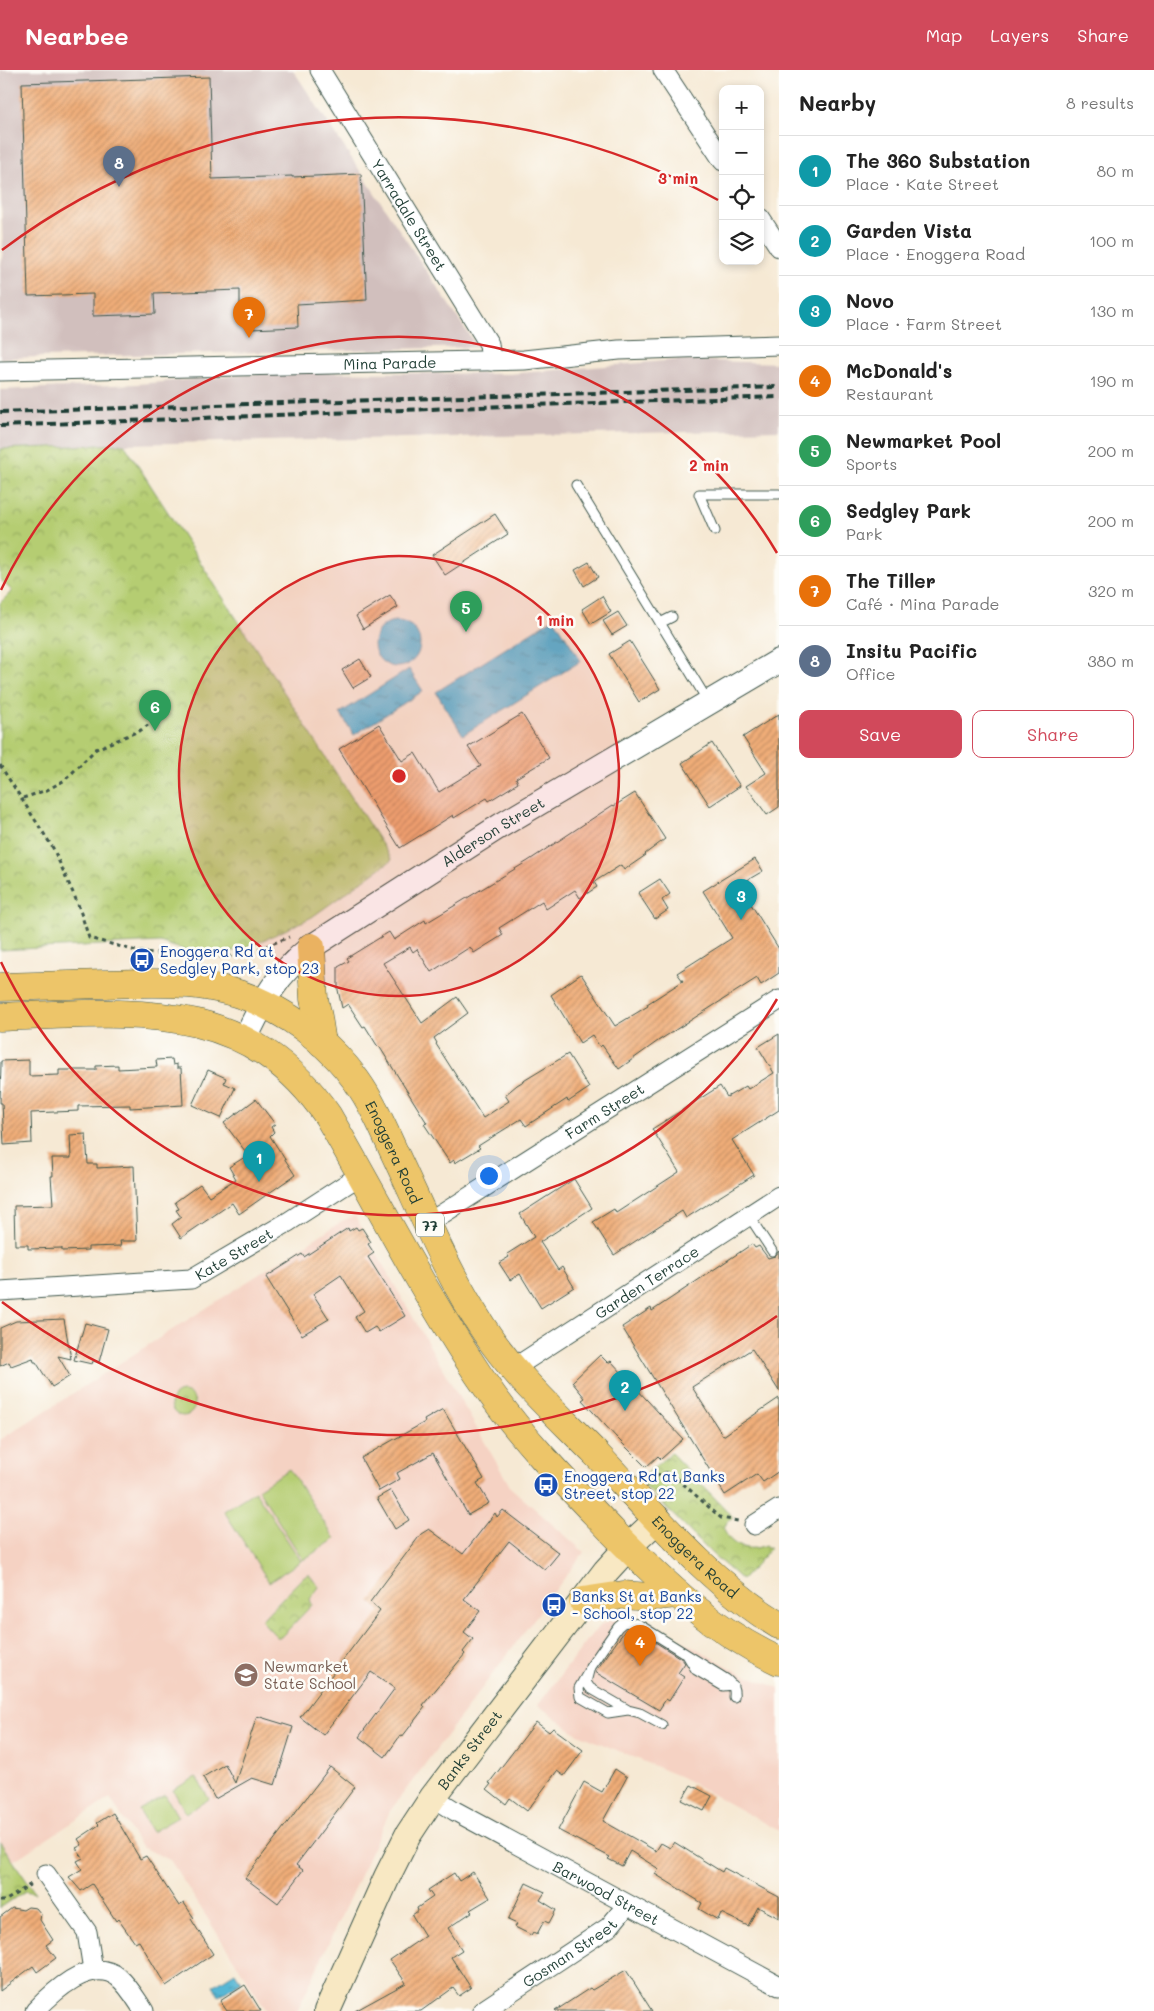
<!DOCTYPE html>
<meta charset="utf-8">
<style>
:root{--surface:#fff;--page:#f6f6f6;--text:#222;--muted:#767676;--line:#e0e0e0;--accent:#d1495b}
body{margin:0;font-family:Mali,sans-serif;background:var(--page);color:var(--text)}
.controls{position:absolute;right:15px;top:15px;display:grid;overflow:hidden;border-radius:10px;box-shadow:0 2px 8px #0003}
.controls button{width:45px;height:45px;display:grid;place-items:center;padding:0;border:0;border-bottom:1px solid var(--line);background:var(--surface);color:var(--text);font:25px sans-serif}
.you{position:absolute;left:488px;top:1105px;width:18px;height:18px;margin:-12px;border:4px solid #fff;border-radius:50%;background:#1a73e8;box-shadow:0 0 0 8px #1a73e833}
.badge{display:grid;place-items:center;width:32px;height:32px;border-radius:50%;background:var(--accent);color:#fff;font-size:16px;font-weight:700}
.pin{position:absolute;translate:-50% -41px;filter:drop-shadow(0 1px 2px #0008)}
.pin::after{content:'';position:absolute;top:26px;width:18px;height:15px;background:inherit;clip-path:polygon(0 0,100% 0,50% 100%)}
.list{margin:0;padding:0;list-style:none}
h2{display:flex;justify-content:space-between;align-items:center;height:65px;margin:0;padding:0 20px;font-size:21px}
h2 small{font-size:16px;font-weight:400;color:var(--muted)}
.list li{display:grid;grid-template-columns:32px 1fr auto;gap:15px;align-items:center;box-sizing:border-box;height:70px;padding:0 20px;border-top:1px solid var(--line)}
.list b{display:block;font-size:19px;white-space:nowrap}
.list p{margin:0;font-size:16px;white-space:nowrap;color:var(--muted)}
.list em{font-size:16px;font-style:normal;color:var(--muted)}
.actions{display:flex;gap:10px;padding:15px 20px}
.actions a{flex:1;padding:11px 0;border:1px solid var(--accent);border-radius:10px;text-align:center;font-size:18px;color:var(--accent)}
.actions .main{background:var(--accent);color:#fff}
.icon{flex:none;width:28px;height:28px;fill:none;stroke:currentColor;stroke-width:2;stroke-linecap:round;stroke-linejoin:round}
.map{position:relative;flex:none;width:779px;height:1941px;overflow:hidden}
header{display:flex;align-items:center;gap:30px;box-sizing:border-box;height:70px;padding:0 25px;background:var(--accent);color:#fff}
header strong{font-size:24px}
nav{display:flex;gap:28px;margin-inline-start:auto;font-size:18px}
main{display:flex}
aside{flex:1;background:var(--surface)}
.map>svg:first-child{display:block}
</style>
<header>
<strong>Nearbee</strong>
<nav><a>Map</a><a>Layers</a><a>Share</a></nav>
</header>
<main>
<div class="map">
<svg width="779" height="1941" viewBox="0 0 779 1941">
<defs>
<pattern id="park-crowns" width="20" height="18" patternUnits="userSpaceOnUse" patternTransform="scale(1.25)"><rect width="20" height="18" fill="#b5cd72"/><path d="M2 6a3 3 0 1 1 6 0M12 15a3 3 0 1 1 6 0" fill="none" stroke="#93a85e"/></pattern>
<pattern id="water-ripples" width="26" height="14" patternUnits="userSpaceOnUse" patternTransform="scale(1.25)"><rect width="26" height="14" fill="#57b7d5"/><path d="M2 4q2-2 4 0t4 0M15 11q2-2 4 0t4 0" fill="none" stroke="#4796ae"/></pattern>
<pattern id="building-hatch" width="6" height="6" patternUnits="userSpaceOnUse" patternTransform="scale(1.25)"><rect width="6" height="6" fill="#f0ad78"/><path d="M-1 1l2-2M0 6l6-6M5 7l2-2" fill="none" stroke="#c28e63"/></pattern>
</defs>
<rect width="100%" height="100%" fill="#fdfcf7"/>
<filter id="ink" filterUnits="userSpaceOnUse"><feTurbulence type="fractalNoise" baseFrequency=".02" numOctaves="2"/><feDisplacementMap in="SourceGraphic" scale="10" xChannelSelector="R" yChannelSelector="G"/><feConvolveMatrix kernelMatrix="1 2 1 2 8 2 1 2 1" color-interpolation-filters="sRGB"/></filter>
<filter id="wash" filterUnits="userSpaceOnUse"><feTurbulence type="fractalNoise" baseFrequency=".0096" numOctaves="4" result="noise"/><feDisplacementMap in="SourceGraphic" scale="20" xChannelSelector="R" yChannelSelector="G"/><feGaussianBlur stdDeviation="1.12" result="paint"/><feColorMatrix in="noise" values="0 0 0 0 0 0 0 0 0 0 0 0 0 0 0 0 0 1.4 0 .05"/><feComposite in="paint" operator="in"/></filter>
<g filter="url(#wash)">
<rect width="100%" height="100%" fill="#f6e9d4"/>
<path fill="#f5d2c3" d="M355,1146L511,1418L584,1482L390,1741L297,1941H267L170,1790L141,1777L110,1728L13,1791L0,1772V1370L344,1150Z
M625,1544L637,1545L738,1602L779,1618V1761L681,1707L576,1663L538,1635L592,1564L602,1554Z"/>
<path fill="#d1bfbd" d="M0,0H293L477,277L0,288V202L3,180L0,103Z
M677,290L779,293V360L124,374L0,379V320L137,314L283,302L509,304Z"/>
<path fill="url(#park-crowns)" stroke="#6a8553" d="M124,374L392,790L312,847L260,872L224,884L193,883L160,872L0,880V533L12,521L0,509V379Z
M171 1334a12 12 0 1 1 24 0a12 12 0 1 1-24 0Z
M671,1383L733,1447L727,1452L724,1458C728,1476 749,1483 765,1475L770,1479L742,1510L711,1483L639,1410Z
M309,1504L319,1517L310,1529L312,1535L281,1567H277L261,1550L304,1506Z
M0,1772L35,1823L25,1821L0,1838Z"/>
<path fill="#b5cd72" stroke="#6a8553" d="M289,1399L335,1469L303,1490L258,1419Z
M255,1421L301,1491L269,1512L224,1441Z
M196,1707L209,1729L186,1743L173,1720Z
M165,1725L178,1747L152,1762L139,1740Z"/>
<path fill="url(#water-ripples)" stroke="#3b7a84" d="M554,548L581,591L463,665L436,622Z
M374 574a23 23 0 1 1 46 0a23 23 0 1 1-46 0Z
M409,599L423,621L354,665L340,643Z
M235,1902L241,1912L219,1926L213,1916Z"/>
<g id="blocks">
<path fill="url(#building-hatch)" d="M209,7L212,109L292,106V107L361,104L367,230L297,234L298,257L251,259L250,236H240V220L154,223L155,244L93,246V224L28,226L22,13Z
M495,444L508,464L445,505L432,485Z
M589,492L598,507L584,516L575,500Z
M390,525L398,537L363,559L356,546Z
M602,526L611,542L591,554L582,539Z
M618,542L627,556L612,565L603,551Z
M630,571L660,619L639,632L609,584Z
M360,589L371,607L353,618L342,600Z
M522,644L549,688L516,708L518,713L489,731L487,728L454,748L453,745L400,778L339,679L379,654L402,691L415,683L439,722L481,696L468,677Z
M779,644V737L767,745L746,716L766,703L743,667Z
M712,673L740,716L710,736L682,693Z
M635,723L665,769L645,784L646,785L624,800L621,795L594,812L597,817L580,828L575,820L546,839L542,831L499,858L503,865L474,883L470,877L431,902L417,879L413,882L410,877L383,893L422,953L457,927L468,943L434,968L437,973L436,974L483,1048L509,1031L505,1025L517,1015L568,984L589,1018L568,1032L567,1029L526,1056L521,1049L478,1076L480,1078L455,1093L454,1090L450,1093L424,1054L427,1053L379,976L378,977L365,956L363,957L348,934L342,938L338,920V897L349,891L347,888L389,862L394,870L425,850L426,853L528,791L613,735L614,736Z
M755,789L763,801L739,815L779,879V903L761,915L757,908L658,971L619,999L602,975L600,977L592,965L580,973L551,925L581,904L615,956L648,936L647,934L683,911L677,903L732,868L703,821Z
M660,809L670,824L662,830L668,840L655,849L638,823Z
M779,964V1040L732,1070L754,1105L686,1148L682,1141L614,1185L593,1152L614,1139L616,1143L679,1102L652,1059L720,1016L727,1027L746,1016L748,1019L774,1003L758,977Z
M172,989L173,995L177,994V998H181L183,1035L130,1038V1035L78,1036V1041L31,1043L32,1073L4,1075L2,1033H0L1,991L29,990V1006L59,1005V1000H96V996L118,995V999L157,997L156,990Z
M208,1000L226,1008L224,1013L235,1018L221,1048L192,1035Z
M256,1029L275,1054L271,1057L274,1062L270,1066L295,1105L239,1144L232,1133L181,1168L172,1154L181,1147L176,1140L179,1139L175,1132L200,1114L209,1126L236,1109L229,1097L248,1085L224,1053Z
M86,1064L88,1094H97V1098L134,1096L137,1171H120L121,1176L88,1177V1180L62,1181V1178L28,1179V1175H15L14,1136L53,1135L51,1106H53L52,1088H71L70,1065Z
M574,1109L592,1138L540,1172L558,1200L562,1197L574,1217L541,1238L520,1204L510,1210L499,1193L509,1187L507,1184L534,1167L520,1144Z
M356,1157L358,1160L362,1158L371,1172L368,1174L374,1183L368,1187L405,1246L379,1262L375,1257L365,1263L355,1247L364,1241L341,1205L313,1224L329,1249L302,1265L266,1207L302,1184L304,1187L348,1158L349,1161Z
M752,1174L755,1178L759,1176L768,1188L775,1186L779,1181V1321L752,1279L692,1317L723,1366L779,1328V1401L763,1412L757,1404L725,1425L622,1257L651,1238L652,1241Z
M64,1249L71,1289L58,1286L70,1306L52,1317L36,1292H34L33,1288L11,1296L9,1292L0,1296V1258L16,1251Z
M85,1253L108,1259L99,1292L93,1291L92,1294L74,1290Z
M600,1285L608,1293L611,1291L683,1369L661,1389L658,1386L646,1397L616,1367L582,1330L585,1328L572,1312Z
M443,1339L484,1409L477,1413L489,1433L468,1445L433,1383L397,1403L400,1409L379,1421L361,1388L425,1352L424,1350Z
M391,1420L409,1450L395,1459L377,1428Z
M503,1440L559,1483L545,1500L509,1471L464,1529L480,1541L464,1562L473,1569L463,1582L465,1584L423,1635L425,1637L402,1667L400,1666L385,1687L359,1667L395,1618L371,1602L323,1665L300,1647L380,1541L370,1532L421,1464L429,1459L463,1484L495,1443L497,1447Z
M626,1559L636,1560L682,1589L685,1593L678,1603L684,1607L669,1631L666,1629L659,1640L595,1602Z
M257,1646L293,1657L275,1715L252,1708L215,1729L203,1707L225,1694L235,1713Z
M536,1652L549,1662L553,1658L583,1680L564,1706L557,1701L527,1741L510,1728L506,1734L487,1719L491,1714L489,1713Z
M330,1697L355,1717L296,1795L303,1800L278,1833L245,1808Z
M615,1699L627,1707L603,1751L656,1781L661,1773L670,1778L674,1772L722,1802L724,1798L779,1827V1848L758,1837L748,1856L721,1843L718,1850L699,1839L702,1833L655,1804L659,1799L630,1781L622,1796L608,1789L610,1787L558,1760L584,1712L602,1722Z
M691,1715L712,1726L704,1741L682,1730Z
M113,1743L140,1789L146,1786L179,1836L184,1833L194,1848L191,1849L213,1884L166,1916L139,1871L135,1873L118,1849L116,1851L92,1814L81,1821L69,1807L82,1799L77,1791L83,1788L76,1778L82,1775L78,1769L99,1755L97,1753Z
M473,1802L490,1828L470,1840L472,1842L448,1858L462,1880L451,1887L471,1918L459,1926L453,1918L421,1941H355L406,1913L390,1890L425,1866L412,1845L418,1841L417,1838L433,1827L428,1820L454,1803L459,1811Z
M526,1813L545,1822L540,1830L556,1840L549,1853L544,1851L537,1864L533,1862L531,1865L515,1857L517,1854L508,1850Z
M28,1837L36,1838L41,1844L40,1850L53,1870L46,1875L56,1888L37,1902L33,1896L0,1921V1847L12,1838L23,1840Z
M626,1900L652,1941H555L590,1918L592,1920Z
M245,1915L261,1941H227L220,1931Z"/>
</g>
</g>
<g filter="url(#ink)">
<use href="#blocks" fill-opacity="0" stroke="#3f574c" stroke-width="1"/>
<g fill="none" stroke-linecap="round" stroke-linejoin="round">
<defs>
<path id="service" d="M576,415L709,633
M715,461L699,424H779
M660,553L672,547
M749,1146L772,1181
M687,1585L696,1600L723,1616L733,1615
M587,1604L579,1618L580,1627L608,1643L628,1640
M662,1655L640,1643L628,1640L590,1618L586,1612L590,1597L618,1557L624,1552L638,1554L726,1609C733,1615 735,1618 734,1627"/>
<g id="minor">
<path id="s1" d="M320,0L489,274L491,291"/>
<path d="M663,0L723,91"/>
<path d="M760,148L779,177"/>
<path id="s2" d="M0,301L524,290L619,280L779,275"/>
<path id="s3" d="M428,1153L779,930"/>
<path id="s4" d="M0,1221L191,1209L288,1152L362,1104"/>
<path id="s5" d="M514,1298L779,1126"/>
<path d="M754,1455L779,1439"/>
<path id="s6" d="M433,1727L455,1741L779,1916"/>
<path d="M46,1804L87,1862L93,1900"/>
<path d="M35,1941C53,1922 91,1886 118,1907C129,1916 136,1929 144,1941"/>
<path id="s7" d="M482,1941L609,1857L627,1835"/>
</g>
<g id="tertiary">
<path id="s8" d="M244,971C264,930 274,907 311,877L500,756L779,591"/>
</g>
<g id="secondary">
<path id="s9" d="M327,1941L387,1807L408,1765L433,1727L606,1501L628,1477L658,1449"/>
</g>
<g id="primary">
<path d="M311,877L314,929L318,947L322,973"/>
<path id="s10" d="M0,917C35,916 69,915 104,914C159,912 213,909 264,934C300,951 333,978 356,1010C372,1032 383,1058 394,1082C422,1141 447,1204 483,1258C513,1305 557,1344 596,1384C651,1442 710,1513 779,1555"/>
<path d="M0,947C128,943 245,925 328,1046C382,1139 431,1238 493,1326C528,1375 571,1418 613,1462C664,1514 712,1560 779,1591"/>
<path d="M583,1531L623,1525L649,1527L676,1524"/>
</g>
</defs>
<use href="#service" stroke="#3f574c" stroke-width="11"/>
<use href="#minor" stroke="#3f574c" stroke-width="21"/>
<use href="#tertiary" stroke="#3f574c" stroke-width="26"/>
<use href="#secondary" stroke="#3f574c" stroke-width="28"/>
<use href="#primary" stroke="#3f574c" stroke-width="29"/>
<path stroke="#3f574c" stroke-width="3" stroke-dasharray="4 4" stroke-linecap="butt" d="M0,695L53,778L78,834L89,868L140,882L224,887L249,883L289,867
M23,728L47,720L65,710L96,679L141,660L148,655
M650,1411L660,1404L670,1402L721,1448L738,1451
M0,1831H5L31,1814"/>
<use href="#service" stroke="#fff" stroke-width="9"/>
<use href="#minor" stroke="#fff" stroke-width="19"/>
<use href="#tertiary" stroke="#fff" stroke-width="24"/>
<use href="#secondary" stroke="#f8e8c3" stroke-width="26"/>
<use href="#primary" stroke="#edc569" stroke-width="28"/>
<path stroke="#1f3d34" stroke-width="4" stroke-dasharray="8 4" stroke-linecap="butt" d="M0,342L779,317
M0,356L505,336L779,327"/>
</g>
</g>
<circle cx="399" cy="706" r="220" fill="#d62828" fill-opacity=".12"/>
<g fill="none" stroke="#d62828" stroke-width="2.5">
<circle cx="399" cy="706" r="220"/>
<path d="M777 929A439 439 0 0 1 1 892M1 520A439 439 0 0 1 777 483"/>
<path d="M777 1246A659 659 0 0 1 2 1232M2 180A659 659 0 0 1 718 130"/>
</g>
<defs>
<symbol id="bus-disc" viewBox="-11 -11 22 22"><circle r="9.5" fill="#1a4fb4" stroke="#fdfcf7"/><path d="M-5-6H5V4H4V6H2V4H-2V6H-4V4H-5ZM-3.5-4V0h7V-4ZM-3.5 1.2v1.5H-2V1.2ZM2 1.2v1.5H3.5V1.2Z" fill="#fff"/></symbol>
<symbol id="school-disc" viewBox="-11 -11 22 22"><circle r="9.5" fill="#8d6e63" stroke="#fdfcf7"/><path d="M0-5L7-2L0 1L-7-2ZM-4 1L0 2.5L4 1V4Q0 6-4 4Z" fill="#fff"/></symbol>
</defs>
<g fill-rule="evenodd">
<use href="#bus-disc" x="128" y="876" width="28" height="28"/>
<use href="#bus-disc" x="532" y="1401" width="28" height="28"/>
<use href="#bus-disc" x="540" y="1521" width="28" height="28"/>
<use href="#school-disc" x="232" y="1591" width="28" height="28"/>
</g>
<g text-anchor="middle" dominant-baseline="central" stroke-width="5" stroke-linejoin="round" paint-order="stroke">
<rect fill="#fdfcf7" stroke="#62766e" stroke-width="1" x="416" y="1143.5" width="28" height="23" rx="4"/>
<g font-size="14" font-weight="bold" fill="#1f3d34">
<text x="430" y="1155">77</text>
</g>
<g font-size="15" fill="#1f3d34" stroke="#fdfcf7">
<text stroke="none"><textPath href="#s1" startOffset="170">Yarradale Street</textPath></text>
<text stroke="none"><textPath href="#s2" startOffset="390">Mina Parade</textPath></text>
<text stroke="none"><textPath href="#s8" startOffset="332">Alderson Street</textPath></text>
<text stroke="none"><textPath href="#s3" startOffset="209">Farm Street</textPath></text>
<text stroke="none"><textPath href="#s10" startOffset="469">Enoggera Road</textPath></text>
<text stroke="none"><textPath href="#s4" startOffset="241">Kate Street</textPath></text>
<text stroke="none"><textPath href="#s5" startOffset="158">Garden Terrace</textPath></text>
<text stroke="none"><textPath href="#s10" startOffset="979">Enoggera Road</textPath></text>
<text stroke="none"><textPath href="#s9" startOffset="299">Banks Street</textPath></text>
<text stroke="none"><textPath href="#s6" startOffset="198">Barwood Street</textPath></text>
<text stroke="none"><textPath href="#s7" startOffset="105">Gosman Street</textPath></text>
</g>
<g font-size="15" fill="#164399" stroke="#fdfcf7" text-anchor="start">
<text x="160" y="881">Enoggera Rd at<tspan x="160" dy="17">Sedgley Park, stop 23</tspan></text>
<text x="564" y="1406">Enoggera Rd at Banks<tspan x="564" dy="17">Street, stop 22</tspan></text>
<text x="572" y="1526">Banks St at Banks<tspan x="572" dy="17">- School, stop 22</tspan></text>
</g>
<g font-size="15" fill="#785e54" stroke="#fdfcf7" text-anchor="start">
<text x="264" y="1596">Newmarket<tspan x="264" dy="17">State School</tspan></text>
</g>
</g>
<circle cx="399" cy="706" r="8" fill="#d62828" stroke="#fdfcf7" stroke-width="2.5"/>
<g font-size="15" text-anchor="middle" font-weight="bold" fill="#d62828" stroke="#fdfcf7" stroke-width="5" stroke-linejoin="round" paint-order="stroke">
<text x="678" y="114">3 min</text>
<text x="709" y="401">2 min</text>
<text x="555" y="556">1 min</text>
</g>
</svg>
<div class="controls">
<button>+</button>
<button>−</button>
<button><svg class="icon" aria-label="locate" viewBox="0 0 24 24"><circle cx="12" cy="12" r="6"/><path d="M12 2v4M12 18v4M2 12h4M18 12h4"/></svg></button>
<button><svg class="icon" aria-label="layers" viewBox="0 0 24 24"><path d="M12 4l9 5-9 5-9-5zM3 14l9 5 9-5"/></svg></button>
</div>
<div class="you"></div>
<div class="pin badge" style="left:259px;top:1112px;background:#0f9aa8">1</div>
<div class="pin badge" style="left:625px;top:1341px;background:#0f9aa8">2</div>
<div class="pin badge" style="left:741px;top:850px;background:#0f9aa8">3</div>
<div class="pin badge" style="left:640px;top:1596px;background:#e8710a">4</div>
<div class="pin badge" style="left:466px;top:562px;background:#2e9e5b">5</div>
<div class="pin badge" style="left:155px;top:661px;background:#2e9e5b">6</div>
<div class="pin badge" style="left:249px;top:268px;background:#e8710a">7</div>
<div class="pin badge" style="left:119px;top:117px;background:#5c6f8a">8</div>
</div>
<aside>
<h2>Nearby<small>8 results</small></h2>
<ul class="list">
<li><span class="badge" style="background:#0f9aa8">1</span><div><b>The 360 Substation</b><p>Place · Kate Street</p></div><em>80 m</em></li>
<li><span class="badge" style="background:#0f9aa8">2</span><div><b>Garden Vista</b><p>Place · Enoggera Road</p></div><em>100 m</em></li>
<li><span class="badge" style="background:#0f9aa8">3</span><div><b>Novo</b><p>Place · Farm Street</p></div><em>130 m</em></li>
<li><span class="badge" style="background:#e8710a">4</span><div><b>McDonald's</b><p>Restaurant</p></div><em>190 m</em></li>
<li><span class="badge" style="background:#2e9e5b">5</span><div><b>Newmarket Pool</b><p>Sports</p></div><em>200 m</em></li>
<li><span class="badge" style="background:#2e9e5b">6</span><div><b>Sedgley Park</b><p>Park</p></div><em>200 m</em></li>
<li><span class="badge" style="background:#e8710a">7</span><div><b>The Tiller</b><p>Café · Mina Parade</p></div><em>320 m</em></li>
<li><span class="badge" style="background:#5c6f8a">8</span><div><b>Insitu Pacific</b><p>Office</p></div><em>380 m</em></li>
</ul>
<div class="actions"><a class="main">Save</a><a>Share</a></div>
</aside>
</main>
